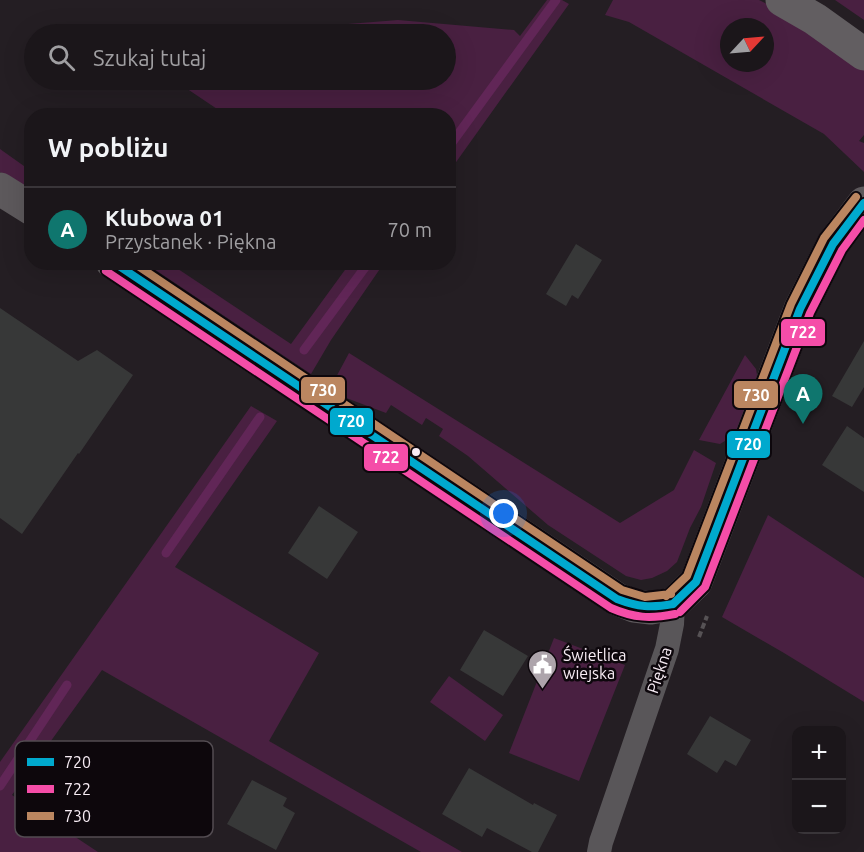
<!DOCTYPE html>
<html lang="pl">
<meta charset="utf-8">
<style>
:root{--surface:#1b161a;--page:#241f23;--text:#f1f3f6;--muted:#a09fa2;--line:#393539;--accent:#0f766e}
body{margin:0;font-family:Ubuntu,sans-serif;background:var(--page);color:var(--text)}
.controls{position:absolute;right:18px;bottom:18px;display:grid;overflow:hidden;border-radius:12px;box-shadow:0 6px 24px #0002}
.controls button{width:54px;height:54px;display:grid;place-items:center;padding:0;border:0;border-bottom:2px solid var(--line);background:var(--surface);color:var(--text);font:30px sans-serif}
.compass{position:absolute;left:720px;top:18px;width:54px;height:54px;border-radius:50%;background:var(--surface);box-shadow:0 6px 24px #0002;rotate:64deg}
.you{position:absolute;left:504px;top:514px;width:21px;height:21px;margin:-15px;border:4px solid #fff;border-radius:50%;background:#1a73e8;box-shadow:0 0 0 9px #1a73e833}
.badge{display:grid;place-items:center;width:39px;height:39px;border-radius:50%;background:var(--accent);color:#fff;font-size:20px;font-weight:700}
.pin{position:absolute;translate:-50% -50px;filter:drop-shadow(0 2px 3px #0008)}
.pin::after{content:'';position:absolute;top:32px;width:21px;height:18px;background:inherit;clip-path:polygon(0 0,100% 0,50% 100%)}
.list{margin:0;padding:0;list-style:none}
h2{display:flex;justify-content:space-between;align-items:center;height:78px;margin:0;padding:0 24px;font-size:26px}
h2 small{font-size:20px;font-weight:400;color:var(--muted)}
.list li{display:grid;grid-template-columns:39px 1fr auto;gap:18px;align-items:center;box-sizing:border-box;height:84px;padding:0 24px;border-top:2px solid var(--line)}
.list b{display:block;font-size:22px;white-space:nowrap}
.list p{margin:0;font-size:20px;white-space:nowrap;color:var(--muted)}
.list em{font-size:20px;font-style:normal;color:var(--muted)}
.icon{flex:none;width:33px;height:33px;fill:none;stroke:currentColor;stroke-width:2;stroke-linecap:round;stroke-linejoin:round}
.map{position:relative;flex:none;width:864px;height:852px;overflow:hidden}
.search{position:absolute;background:var(--surface);box-shadow:0 6px 24px #0002;left:24px;top:24px;width:432px;height:66px;display:flex;align-items:center;gap:15px;box-sizing:border-box;padding:0 21px;border-radius:33px;color:var(--muted);font-size:22px}
.panel{position:absolute;background:var(--surface);box-shadow:0 6px 24px #0002;left:24px;top:108px;width:432px;height:162px;border-radius:24px}
.map>svg:first-child{display:block}
</style>
<div class="map">
<svg width="864" height="852" viewBox="0 0 864 852">
<rect width="100%" height="100%" fill="#241e23"/>
<path fill="#492041" fill-rule="evenodd" d="M547,0H562L569,4L449,172L448,116L226,115L174,80H446V34H223L398,20L514,30L520,36Z
M613,0H759L791,16L864,67V135L859,141L864,143V172L824,134L629,22L605,15ZM729,27H765V63H729Z
M835,0H864V20Z
M0,149L31,171V188L25,189L0,172Z
M145,263H169L291,344L350,263H384L331,340L311,374Z
M349,353L620,523L674,490L694,450L716,463L701,507L690,528L677,562L667,571L652,578L641,580L626,576L548,525L468,456L439,436L443,429L426,418L422,425L391,405L386,413L341,396L337,390L334,381Z
M745,355L756,369L757,375L736,434L720,444L699,440Z
M251,406L277,421L175,567L319,653L269,741L462,852H421L102,670L12,795L98,852H0V762Z
M768,515L864,578V702L784,653L722,617Z
M554,638L625,665L579,781L509,753Z
M449,676L503,715L485,741L430,702Z"/>
<g fill="none" stroke-linecap="round" stroke-linejoin="round">
<path stroke="#612657" stroke-width="9" d="M448,148L556,0
M304,350L369,262
M166,553L260,417
M0,786L67,685"/>
</g>
<path fill="#373838" d="M576,244L602,260L578,299L572,295L566,306L546,294Z
M0,308L78,361L97,350L133,375L79,454L78,453L22,534L0,518Z
M864,341V387L852,407L832,396Z
M847,426L864,438V492L822,465Z
M319,506L358,532L327,579L288,553Z
M484,630L528,656L503,696L460,670Z
M710,716L751,740L736,766L725,760L717,773L687,754Z
M469,768L533,805L534,803L557,815L538,852H532L487,828L482,837L442,814Z
M252,780L287,798L283,806L295,813L276,850L227,824Z"/>
<g fill="none" stroke-linecap="round" stroke-linejoin="round">
<path stroke="#565255" stroke-width="4" stroke-dasharray="6 3" stroke-linecap="butt" d="M699,637L707,616"/>
<path stroke="#595659" stroke-width="24" d="M599,852L601,842L667,649L672,624L673,604"/>
<path stroke="#5d595c" stroke-width="33" d="M0,189L32,209
M112,262L617,599L634,606L651,608L673,604L696,582L800,309L833,244L864,203"/>
<path stroke="#625e61" stroke-width="33" d="M782,0L815,19L864,54"/>
<defs>
<path id="bus-1" d="M113,262L617,599C638,607 651,608 673,604
M673,604L696,582L800,309L833,244L864,203"/>
<path id="bus-2" d="M106,271L611,608C634,618 650,619 675,614
M680,612L705,587L810,313L842,250L864,220"/>
<path id="bus-3" d="M132,262L622,590L645,597L671,594
M666,596L687,576L791,304L824,238L856,197"/>
</defs>
<use href="#bus-1" stroke="#0d070c" stroke-width="12"/>
<use href="#bus-2" stroke="#0d070c" stroke-width="12"/>
<use href="#bus-3" stroke="#0d070c" stroke-width="12"/>
<use href="#bus-1" stroke="#00a9ce" stroke-width="8"/>
<use href="#bus-2" stroke="#f54da8" stroke-width="8"/>
<use href="#bus-3" stroke="#bb8660" stroke-width="8"/>
</g>
<defs>
<symbol id="civic-pin" viewBox="-11 -11 22 30"><path d="M0 17L-7.5 6A9.5 9.5 0 1 1 7.5 6Z" fill="#ada4ab" stroke="#0d070c"/><path d="M-.6-6.5H3V-4.5H.6V-3L4-1V1h2V6H-6V1h2V-1L-.6-3ZM-1.2 2.5V6h2.4V2.5Z" fill="#fff"/></symbol>
</defs>
<g fill-rule="evenodd">
<use href="#civic-pin" x="526" y="648" width="33" height="45"/>
</g>
<circle fill="#f7ecf4" stroke="#0d070c" stroke-width="2" cx="416" cy="452" r="5"/>
<g text-anchor="middle" dominant-baseline="central" stroke-width="5" stroke-linejoin="round" paint-order="stroke">
<g font-size="16" fill="#f7ecf4" stroke="#0d070c" text-anchor="start">
<text x="563" y="655">Świetlica<tspan x="563" dy="18">wiejska</tspan></text>
</g>
<g font-size="16" fill="#f7ecf4" stroke="#0d070c">
<text transform="translate(659 670) rotate(-72)">Piękna</text>
</g>
</g>
<rect x="15" y="741" width="198" height="96" rx="9" fill="#0d070c" stroke="#534c52" stroke-width="1.5"/>
<rect x="27" y="758" width="27" height="8" fill="#00a9ce"/>
<rect x="27" y="785" width="27" height="8" fill="#f54da8"/>
<rect x="27" y="812" width="27" height="8" fill="#bb8660"/>
<g font-size="16" fill="#f7ecf4">
<text x="64" y="768">720</text>
<text x="64" y="795">722</text>
<text x="64" y="822">730</text>
</g>
<g stroke="#0d070c" stroke-width="2">
<rect x="780" y="318" width="46" height="29" rx="6" fill="#f54da8"/>
<rect x="300" y="376" width="46" height="28" rx="6" fill="#bb8660"/>
<rect x="733" y="380" width="46" height="29" rx="6" fill="#bb8660"/>
<rect x="329" y="407" width="45" height="29" rx="6" fill="#00a9ce"/>
<rect x="726" y="430" width="45" height="29" rx="6" fill="#00a9ce"/>
<rect x="363" y="443" width="46" height="29" rx="6" fill="#f54da8"/>
</g>
<g font-size="16" text-anchor="middle" font-weight="bold" fill="#fff">
<text x="803" y="338">722</text>
<text x="323" y="396">730</text>
<text x="756" y="401">730</text>
<text x="351" y="427">720</text>
<text x="748" y="450">720</text>
<text x="386" y="463">722</text>
</g>
</svg>
<div class="controls">
<button>+</button>
<button>−</button>
</div>
<svg class="compass" viewBox="-18 -18 36 36"><path d="M0-13l5 13h-10z" fill="#e53935"/><path d="M0 13l5-13h-10z" fill="#a09fa2"/></svg>
<div class="you"></div>
<div class="pin badge" style="left:803px;top:424px">A</div>
<div class="search"><svg class="icon" aria-label="search" viewBox="0 0 24 24"><circle cx="10" cy="10" r="6"/><path d="M15 15l6 6"/></svg>Szukaj tutaj</div>
<section class="panel">
<h2>W pobliżu<small></small></h2>
<ul class="list">
<li><span class="badge">A</span><div><b>Klubowa 01</b><p>Przystanek · Piękna</p></div><em>70 m</em></li>
</ul>
</section>
</div>
